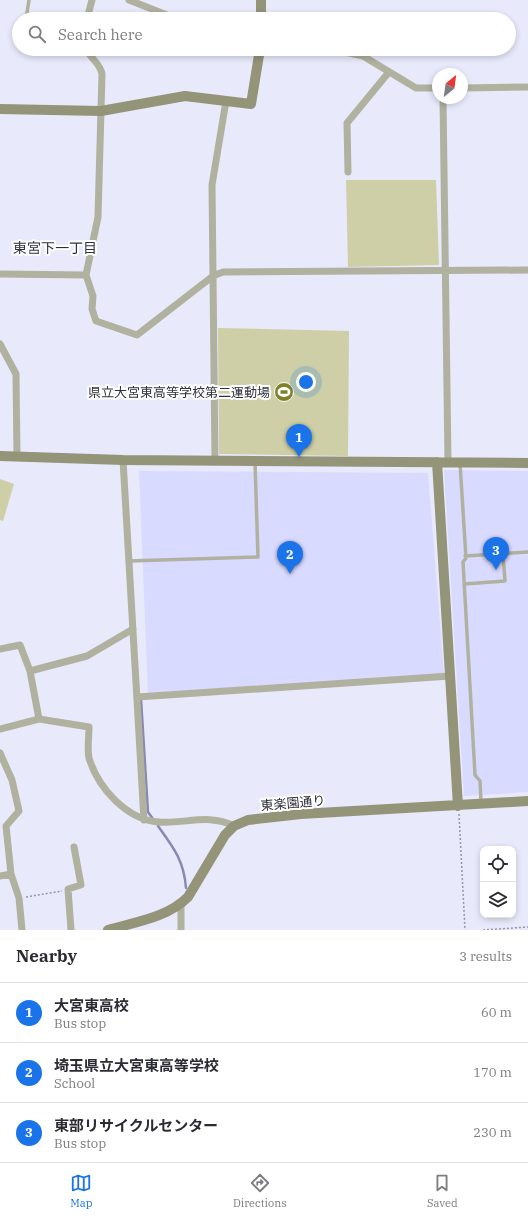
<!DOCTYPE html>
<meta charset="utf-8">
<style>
:root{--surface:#fff;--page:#f2f2f3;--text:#2b2b33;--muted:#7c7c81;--line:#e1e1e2;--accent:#1a73e8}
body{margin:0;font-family:"IBM Plex Serif","Noto Sans JP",serif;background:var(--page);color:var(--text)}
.controls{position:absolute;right:12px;bottom:12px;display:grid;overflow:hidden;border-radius:8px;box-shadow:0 2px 6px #0003}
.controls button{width:36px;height:36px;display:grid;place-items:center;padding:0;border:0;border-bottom:1px solid var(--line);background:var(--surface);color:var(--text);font:20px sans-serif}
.compass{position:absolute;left:432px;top:68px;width:36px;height:36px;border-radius:50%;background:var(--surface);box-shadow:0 2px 6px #0003;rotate:29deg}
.you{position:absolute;left:306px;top:382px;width:14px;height:14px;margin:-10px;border:3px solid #fff;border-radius:50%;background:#1a73e8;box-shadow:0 0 0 6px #1a73e833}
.badge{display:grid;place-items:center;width:26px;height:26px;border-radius:50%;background:var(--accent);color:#fff;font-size:13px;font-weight:700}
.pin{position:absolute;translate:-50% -33px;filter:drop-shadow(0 1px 2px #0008)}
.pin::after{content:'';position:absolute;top:21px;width:14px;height:12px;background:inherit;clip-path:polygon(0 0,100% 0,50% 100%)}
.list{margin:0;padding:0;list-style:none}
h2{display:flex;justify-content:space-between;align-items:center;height:52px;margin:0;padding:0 16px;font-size:17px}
h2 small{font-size:13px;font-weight:400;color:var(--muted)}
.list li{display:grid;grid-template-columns:26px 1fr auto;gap:12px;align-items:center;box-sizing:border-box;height:60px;padding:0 16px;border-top:1px solid var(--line)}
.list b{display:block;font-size:15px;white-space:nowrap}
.list p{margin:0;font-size:13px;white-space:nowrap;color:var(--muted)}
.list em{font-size:13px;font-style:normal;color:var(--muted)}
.icon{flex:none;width:22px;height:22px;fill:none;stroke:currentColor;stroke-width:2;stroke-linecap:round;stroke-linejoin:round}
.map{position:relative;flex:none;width:528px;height:930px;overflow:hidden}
.search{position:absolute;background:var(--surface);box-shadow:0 2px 6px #0003;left:12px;right:12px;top:12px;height:44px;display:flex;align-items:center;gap:10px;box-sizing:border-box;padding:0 14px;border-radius:22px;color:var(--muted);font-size:15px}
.sheet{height:232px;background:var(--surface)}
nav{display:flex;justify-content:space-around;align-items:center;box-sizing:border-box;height:56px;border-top:1px solid var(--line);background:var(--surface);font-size:11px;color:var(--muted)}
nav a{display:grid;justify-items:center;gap:2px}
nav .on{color:var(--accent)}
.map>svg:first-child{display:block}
</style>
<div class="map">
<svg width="528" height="930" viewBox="0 0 528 930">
<rect width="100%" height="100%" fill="#e8e9fb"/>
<path fill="#d9daff" d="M444,470L528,471V792L464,796Z
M139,471L428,473L444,674L148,693Z"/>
<path fill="#cecfa6" d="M346,180H436L439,265L348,267Z
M218,328L349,331L348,456L219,454Z
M0,479L14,484L3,521L0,520Z"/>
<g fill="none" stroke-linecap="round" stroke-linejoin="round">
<path stroke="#8889b1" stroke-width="2.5" d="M141,699L148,812L153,819
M158,826C174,848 184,861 186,888"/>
<path stroke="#9596a4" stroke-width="1.5" stroke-dasharray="2 2" stroke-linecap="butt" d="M459,814L465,930
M26,897L62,891
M483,930L528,927"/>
<path stroke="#b0b19e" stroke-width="3.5" d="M26,19L29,0
M460,463L466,558L463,562L475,775L480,781L481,802
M465,556L528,552
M129,561L258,557L255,462
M464,584L505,581L503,554"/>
<path stroke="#b0b19e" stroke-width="7" d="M129,0L177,19
M87,19L92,0
M331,49L363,56L416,88H438
M462,88L528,87
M443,98L448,462
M348,172L347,123L389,72
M0,274L86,275L98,217L102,74C100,63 91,59 86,49
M86,275L93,296L92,309L96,321L137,335L213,276L223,272L528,270
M0,344L16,374L17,457
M123,460L144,820
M215,461L212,185L226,101
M0,649L20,645L30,671L39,719
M30,671L87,656L133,629
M137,697L450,676
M0,729L39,719L89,727C89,737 87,749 89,758C98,788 127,820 159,822C186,824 208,813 234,826
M0,753L12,780L19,811L6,826L11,874L19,898L22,930
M0,876L11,874
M181,904V930
M71,930L68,889L81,885L74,847"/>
<path stroke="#939478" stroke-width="10" d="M261,0V19
M0,109L101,111L185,96L251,104L260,49
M0,456L123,460L528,463
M437,462L458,806
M108,930C135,922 167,918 188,897L225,835L234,826L248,820L301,814L528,801"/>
</g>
<defs>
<symbol id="stadium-disc" viewBox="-11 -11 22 22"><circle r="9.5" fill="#80812a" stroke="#fff"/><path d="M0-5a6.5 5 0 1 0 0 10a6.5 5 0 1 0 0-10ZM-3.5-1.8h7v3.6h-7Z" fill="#fff"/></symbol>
</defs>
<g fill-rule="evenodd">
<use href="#stadium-disc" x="273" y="381" width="22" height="22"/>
</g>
<g text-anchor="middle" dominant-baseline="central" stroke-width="4" stroke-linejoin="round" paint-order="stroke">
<g font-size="13" fill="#2f303b" stroke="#fff" text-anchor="end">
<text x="270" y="392">県立大宮東高等学校第二運動場</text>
</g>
<g font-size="13" fill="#2f303b" stroke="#fff">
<text transform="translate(293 803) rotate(-5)">東楽園通り</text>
</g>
<g font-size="14" fill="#2f303b" stroke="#fff">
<text x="55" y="248">東宮下一丁目</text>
</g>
</g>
</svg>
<div class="controls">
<button><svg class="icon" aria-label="locate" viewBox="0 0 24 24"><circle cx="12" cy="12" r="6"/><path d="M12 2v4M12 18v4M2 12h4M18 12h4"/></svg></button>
<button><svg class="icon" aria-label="layers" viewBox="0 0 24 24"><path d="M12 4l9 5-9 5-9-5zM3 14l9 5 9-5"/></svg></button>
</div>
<svg class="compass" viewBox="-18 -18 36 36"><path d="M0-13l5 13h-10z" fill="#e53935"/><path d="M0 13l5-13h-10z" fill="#7c7c81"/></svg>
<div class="you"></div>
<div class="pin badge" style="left:299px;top:457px">1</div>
<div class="pin badge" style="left:290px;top:574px">2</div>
<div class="pin badge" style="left:496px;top:570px">3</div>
<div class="search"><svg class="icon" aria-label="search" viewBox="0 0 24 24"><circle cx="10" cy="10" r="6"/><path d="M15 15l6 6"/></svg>Search here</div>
</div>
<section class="sheet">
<h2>Nearby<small>3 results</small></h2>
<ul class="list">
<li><span class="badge">1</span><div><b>大宮東高校</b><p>Bus stop</p></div><em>60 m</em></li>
<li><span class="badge">2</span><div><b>埼玉県立大宮東高等学校</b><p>School</p></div><em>170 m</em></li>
<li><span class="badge">3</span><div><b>東部リサイクルセンター</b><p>Bus stop</p></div><em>230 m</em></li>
</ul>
</section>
<nav>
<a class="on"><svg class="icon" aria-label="map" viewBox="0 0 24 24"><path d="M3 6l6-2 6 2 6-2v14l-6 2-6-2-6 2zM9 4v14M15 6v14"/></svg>Map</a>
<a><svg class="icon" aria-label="directions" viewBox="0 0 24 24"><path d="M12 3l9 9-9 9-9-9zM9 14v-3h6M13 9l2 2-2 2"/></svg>Directions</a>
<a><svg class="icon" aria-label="saved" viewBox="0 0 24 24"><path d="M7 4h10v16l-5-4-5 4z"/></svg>Saved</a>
</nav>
